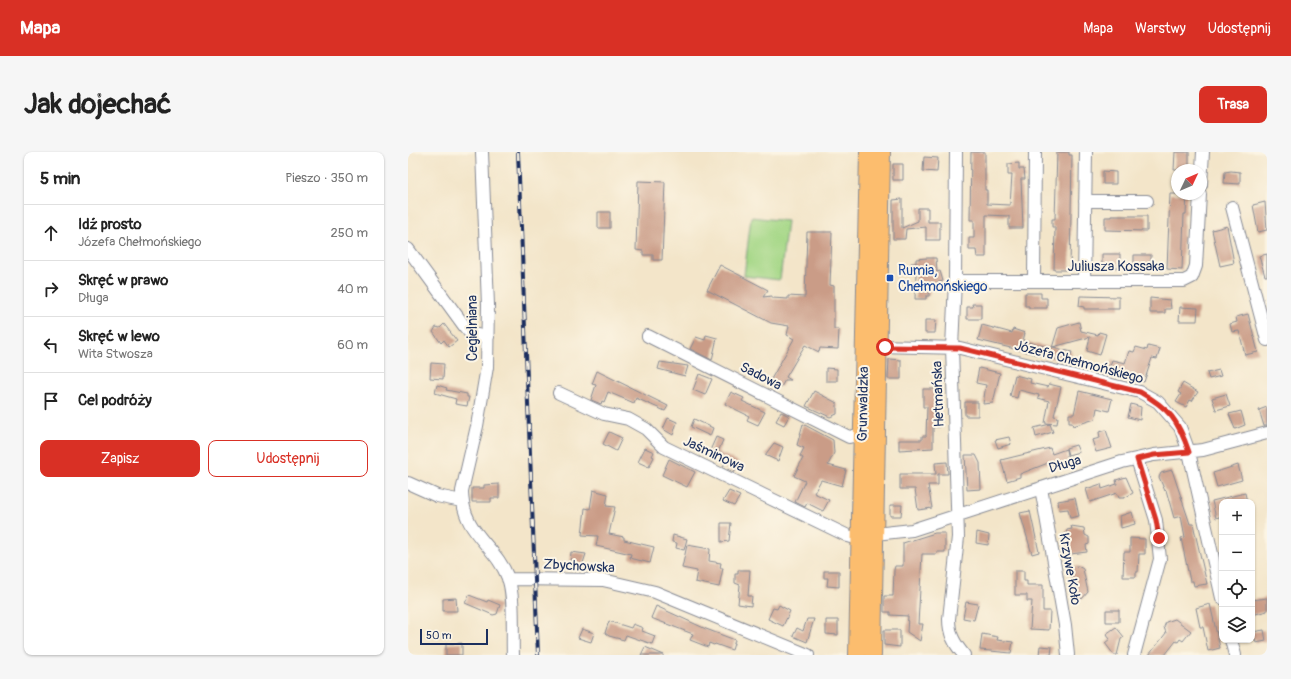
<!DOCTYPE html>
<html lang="pl">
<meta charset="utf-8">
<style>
:root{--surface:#fff;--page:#f6f6f6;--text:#222;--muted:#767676;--line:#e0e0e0;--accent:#d93025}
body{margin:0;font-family:Pangolin,sans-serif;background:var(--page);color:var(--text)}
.controls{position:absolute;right:12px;bottom:12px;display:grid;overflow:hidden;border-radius:8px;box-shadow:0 1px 3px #0004}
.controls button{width:36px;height:36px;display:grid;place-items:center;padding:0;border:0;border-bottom:1px solid var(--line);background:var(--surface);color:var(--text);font:20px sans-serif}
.compass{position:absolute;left:763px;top:12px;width:36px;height:36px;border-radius:50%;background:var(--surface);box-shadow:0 1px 3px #0004;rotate:46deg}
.scale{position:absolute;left:12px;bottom:10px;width:68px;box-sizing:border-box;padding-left:4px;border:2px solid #1b2f5e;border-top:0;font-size:11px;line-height:14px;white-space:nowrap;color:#1b2f5e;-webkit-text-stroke:3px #fcf5e5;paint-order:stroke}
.stop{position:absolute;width:12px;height:12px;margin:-9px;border:3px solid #d93025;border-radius:50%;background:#fff}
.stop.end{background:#d93025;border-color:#fff;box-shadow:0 1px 4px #0008}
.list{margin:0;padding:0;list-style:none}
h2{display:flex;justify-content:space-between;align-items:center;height:52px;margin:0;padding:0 16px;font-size:17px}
h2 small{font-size:13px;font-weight:400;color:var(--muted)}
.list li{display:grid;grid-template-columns:26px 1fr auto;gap:12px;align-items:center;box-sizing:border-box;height:56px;padding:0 16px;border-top:1px solid var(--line)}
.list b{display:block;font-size:15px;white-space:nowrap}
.list p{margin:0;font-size:13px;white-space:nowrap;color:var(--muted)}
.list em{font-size:13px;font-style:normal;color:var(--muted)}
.actions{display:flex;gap:8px;padding:12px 16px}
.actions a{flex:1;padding:9px 0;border:1px solid var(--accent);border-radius:8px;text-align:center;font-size:14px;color:var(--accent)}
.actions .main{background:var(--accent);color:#fff}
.icon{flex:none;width:22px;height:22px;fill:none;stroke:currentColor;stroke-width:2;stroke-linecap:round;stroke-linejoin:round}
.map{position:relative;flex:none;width:859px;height:503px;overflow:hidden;border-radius:8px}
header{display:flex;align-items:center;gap:24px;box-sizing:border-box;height:56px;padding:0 20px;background:var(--accent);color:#fff}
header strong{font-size:19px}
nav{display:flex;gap:22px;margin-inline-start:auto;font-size:14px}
.intro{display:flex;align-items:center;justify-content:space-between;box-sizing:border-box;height:96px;padding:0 24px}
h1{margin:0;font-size:28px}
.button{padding:10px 18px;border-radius:8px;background:var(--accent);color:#fff;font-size:14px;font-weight:700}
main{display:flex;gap:24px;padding:0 24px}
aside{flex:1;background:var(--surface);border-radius:8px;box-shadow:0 1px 3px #0004}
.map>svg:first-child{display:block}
</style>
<header>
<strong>Mapa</strong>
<nav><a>Mapa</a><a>Warstwy</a><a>Udostępnij</a></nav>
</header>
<div class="intro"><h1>Jak dojechać</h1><a class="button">Trasa</a></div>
<main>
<aside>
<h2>5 min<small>Pieszo · 350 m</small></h2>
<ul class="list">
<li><svg class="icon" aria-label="ahead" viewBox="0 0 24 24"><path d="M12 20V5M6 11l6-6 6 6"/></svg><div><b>Idź prosto</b><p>Józefa Chełmońskiego</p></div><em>250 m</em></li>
<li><svg class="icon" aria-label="right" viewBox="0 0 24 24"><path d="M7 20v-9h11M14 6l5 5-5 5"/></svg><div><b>Skręć w prawo</b><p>Długa</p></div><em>40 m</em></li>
<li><svg class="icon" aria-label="left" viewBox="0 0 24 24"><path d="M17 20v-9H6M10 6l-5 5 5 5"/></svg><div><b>Skręć w lewo</b><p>Wita Stwosza</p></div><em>60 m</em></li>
<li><svg class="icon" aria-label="arrive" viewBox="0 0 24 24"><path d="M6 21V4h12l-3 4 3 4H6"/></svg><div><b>Cel podróży</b></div></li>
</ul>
<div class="actions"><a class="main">Zapisz</a><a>Udostępnij</a></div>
</aside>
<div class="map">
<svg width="859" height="503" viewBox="0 0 859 503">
<rect width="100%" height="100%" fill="#fcf5e5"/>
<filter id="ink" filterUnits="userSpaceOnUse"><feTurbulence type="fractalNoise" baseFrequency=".025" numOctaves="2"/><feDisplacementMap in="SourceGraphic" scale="8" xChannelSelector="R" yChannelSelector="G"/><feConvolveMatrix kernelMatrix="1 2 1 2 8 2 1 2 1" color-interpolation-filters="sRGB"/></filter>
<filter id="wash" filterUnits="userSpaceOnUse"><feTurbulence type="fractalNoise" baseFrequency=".012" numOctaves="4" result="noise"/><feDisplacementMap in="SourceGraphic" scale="16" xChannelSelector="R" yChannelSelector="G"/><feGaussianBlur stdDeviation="0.9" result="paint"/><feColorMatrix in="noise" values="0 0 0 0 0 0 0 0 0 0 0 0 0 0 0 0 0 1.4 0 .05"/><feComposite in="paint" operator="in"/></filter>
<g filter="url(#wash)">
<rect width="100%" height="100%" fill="#f3e5c9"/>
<path fill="#a4d786" stroke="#608372" d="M343,65L379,69L372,128L336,124Z"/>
<g id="blocks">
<path fill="#ca9c87" d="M563,0H577V38H579V52L602,53L604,23H600V12L611,11V17H616L617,27H613L615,76H601V64L578,63V105H569L568,98H561V86H566V68H562Z
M649,0H661V3H664L662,118H646L647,75H644V67H647Z
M767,0H781V18H766Z
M516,5L530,6L529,20L515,19Z
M485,12H495V28H485Z
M695,19L708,20V32H695Z
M823,19L832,20V32L816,31L817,20Z
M230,29L257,30L254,108H245V103H235V99L228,98Z
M762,42H779L778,62H776L774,118L759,117Z
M494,47V76L510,69V56H520V70H532V88H518V75L498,77L497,87H485V48Z
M857,50L859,78L850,80L845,53Z
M190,60H202V76H190Z
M703,64H739V79L697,78V65H703Z
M819,74L826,111L812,114L804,78Z
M399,80H424L422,133L426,134V177H431L430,197L412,196L411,200L397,193L378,225L383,228H377L373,235L362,229L386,187L379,183L381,174L363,171L299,138L312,113L360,138L355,145L364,144V146L380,147V144L397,145Z
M694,102H712V116L694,115Z
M859,102V124H857L851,104Z
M726,103H743V114H738V116H726Z
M519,106H528L529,120L532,119L535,129L522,133L521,144H518V147H507L508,121H503V111H508V107Z
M617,141H633V146H639V156H621V154H617Z
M672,144L711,145V157H676V155L671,154Z
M742,146L762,148L763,157H757V161H742Z
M564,152H573V167H559V155H565Z
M772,155L790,156L789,169H771Z
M840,162L850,200L837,203L831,179L824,180L822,172L829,170L828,165Z
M517,168H528L527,181H517Z
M671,170L673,179L690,183L691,180L698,182L692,203L679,199L682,185L645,195L664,200L660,210L570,188L574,173L604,181L605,177L617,181L615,189L644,196L650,176Z
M36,172L49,189L41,195L36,188L33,191L25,180L28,175L32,176Z
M298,183L309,186L304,208L282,197L288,185L297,188Z
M740,194L752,197L749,207L744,206L736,230L700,219L704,208L717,211L721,199L726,200L728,195L739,198Z
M481,207L493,208V227H480Z
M252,210L280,214L277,224L250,217Z
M23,211L36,212L35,227L22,226Z
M418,216L429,217V229H418Z
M571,216L592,221L585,251L575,252L578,233L568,231Z
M811,218L813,224L801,227L799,221Z
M189,219L260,254L257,259L228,246L226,251L200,240L196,250L194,249L193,252L183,248L188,233L184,232Z
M291,222L304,227L297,243L285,238Z
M607,223L623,227L622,231L640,235L641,232L653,235L646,264L650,265L649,272L637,271L641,249L630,246L631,243L611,238L609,246L602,244Z
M775,231L790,240L784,249L782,248L778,255L768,250L773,242L770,240Z
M29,233L39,236L38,238L59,242V245H61L59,254L47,252L48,247L27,241Z
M515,237H531L532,275H525V296L491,298V288H514V284H518L519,255H515Z
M406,239L429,251V262L422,265L398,254Z
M671,239L704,247L701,259L689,256L687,267L665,274L664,271H661V262H666Z
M323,240L336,246L334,249L357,260L350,273L339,268L341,264L317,252Z
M818,242L822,254L808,258L804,246Z
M557,250H570V264H557Z
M723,252L733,255L732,268L720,265Z
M859,255V274H856L851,258Z
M833,259L837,273L827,277L821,262Z
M373,260L381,264L376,273L368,269Z
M260,266L269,270L265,283L255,277Z
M286,267L305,276L302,284L283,275Z
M395,272L425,288L426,301L420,313L438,318L434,334L413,328L406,341L421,348L415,359L399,351L397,355L387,350L397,329L386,324L395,306L392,304L396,296L389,293Z
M642,272L645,280L628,285L626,276Z
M698,278L704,296L688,300L684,288L692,286L691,280Z
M201,280L214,286L208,299L195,292Z
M308,285L315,288L310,300L331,310L326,320L315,315L317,311L300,303Z
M601,285L603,292L590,296L587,288Z
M366,291L375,295L370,309L357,303Z
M668,293L671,300L660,303L658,296Z
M237,296L246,300L244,304L246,305L241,315L230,310Z
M642,296L644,302L658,297L660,309L642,315L640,311L612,322V325L599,329L593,308Z
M557,303H568L572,311L573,337L559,338Z
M261,307L287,320L279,335L254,323Z
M539,310L540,322H530V333H520L524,356L510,358L507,337H492V322H528L527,311Z
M830,313L834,328L809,335L805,321Z
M764,318L782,372H785L799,432L786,434L785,429H782L773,386L777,385L773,364L766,366L758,338L757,339L751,325L753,321Z
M718,325L725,341L716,346H711L709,341L682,350L678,337L693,332L694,337L709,332L708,328Z
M91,332V346H83V350H64V336H76V333Z
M185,338L200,342L198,354L207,355L201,382L216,385V388L246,395L242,411L222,406L223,402L188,394L190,384L174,383L177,356L182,357Z
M321,339L332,344L326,354L315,349Z
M837,341L839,350H814V364L808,366L804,349Z
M667,346L671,364L662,366L660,357L651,358L650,349Z
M482,353H494L493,364H482Z
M622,359L631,400L624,402L612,361Z
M724,360L727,372L713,376L712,364Z
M313,371H323L321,389L313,390Z
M663,374L676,376L677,383L681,385V392L678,393L679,400L662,402L660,398H656L660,389L654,383L658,382L659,378L664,377Z
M569,380L581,383L580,393L568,391Z
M527,381H537V400H529V402H514L510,472H515L512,489L499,480L500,464L482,463V460H476V444H485L486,418L487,414H495V391Z
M265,383L279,387L276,398L268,396L269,391L264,390Z
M722,386L737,387V402H731L730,420H728V425H715L716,400H722Z
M279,393L302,397L301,409L313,411L312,416H315L311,435L287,430L289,419L274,416Z
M163,400L178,402L174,414L162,413Z
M670,414L675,417L680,440L674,447L672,445L668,446L662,415Z
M330,418H342L340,444H344L343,454L330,452L332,433L327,431V422H330Z
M416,419H431V435L419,434L420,426H416Z
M607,419H616V429H619V433H635V459H642L641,478L622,477L624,449H619V443H607Z
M61,443L79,450L80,448L92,453L89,462L85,463L57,451Z
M48,446L49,459H35V447Z
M859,446V459L844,463V448Z
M558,450L570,452L566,468L555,466Z
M802,452L812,496L800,499L795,475H792L788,456Z
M371,453L382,459L375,474L360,467L365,456L369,457Z
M248,454L298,477L327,488L324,498L307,492L306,493L301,491L300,495L282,488L285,482L243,466Z
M698,458H711V470H698Z
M399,467H406L399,490L385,484L389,476L395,479Z
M767,467L783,479L775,489L772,487L770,490L768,489L757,503H741L758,481L756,475L758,470Z
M418,468H430V483L418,482Z
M201,469L223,476L225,472L235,476L234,479L247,484L244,492L218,483L216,488L201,484L197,481Z
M708,475L716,485L713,487L709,503H706L697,491L702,487L698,482Z
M174,477L186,481L183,490L170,486Z
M476,478H492V495L476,493Z
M856,478L858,489L848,491L847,487H844V480Z
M574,482L590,485L589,488L605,490L603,501L572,498Z
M54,491V503H38V492Z
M632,494L644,495L643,503H631Z
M237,495L256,503H233Z"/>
</g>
</g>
<g filter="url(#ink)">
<use href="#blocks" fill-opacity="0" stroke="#878a94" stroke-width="1"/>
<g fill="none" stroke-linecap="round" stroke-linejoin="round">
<defs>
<path id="minor" d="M74,0L80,153L79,215L69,274L54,339C54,382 88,393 100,426C107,444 104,483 105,503
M548,0L547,129L544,195L550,385L541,467C541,482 546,491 556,503
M793,33L795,0
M677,49H739
M824,55L859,188
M0,97L57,175L63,182L80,185
M626,128L627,0
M547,129H776L784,125L788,114L792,42
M676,130L678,0
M240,184L441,285L454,282
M470,194L552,196L732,240L750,250L772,275L781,300L814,446
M151,241L196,262L220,267L238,277L256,295L440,384L451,387
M0,331L29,344L54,349
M633,336L657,473L660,503
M467,382L504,378L714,310L746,303L795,298L859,281
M100,427L195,428L247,440L400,503
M823,488L827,503
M726,503L752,407L748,368L729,307"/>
<path id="major" d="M449,503L460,0
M465,503L474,0"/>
</defs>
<use href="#minor" stroke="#878a94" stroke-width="14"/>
<use href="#major" stroke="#878a94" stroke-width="18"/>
<use href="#minor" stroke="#fff" stroke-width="12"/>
<use href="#major" stroke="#fcbd6e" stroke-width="16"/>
<defs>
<path id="rail" d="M110,0L130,503"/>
</defs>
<use href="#rail" stroke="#1b2f5e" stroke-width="4"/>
<use href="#rail" stroke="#fcf5e5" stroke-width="2.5" stroke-dasharray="8" stroke-linecap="butt"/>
</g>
</g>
<g fill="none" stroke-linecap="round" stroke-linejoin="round" filter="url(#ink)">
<path stroke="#d93025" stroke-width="5" d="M477,195L552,196L732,240C762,257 770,268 781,300L746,303L729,307L748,368L751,386"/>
</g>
<rect fill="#1a4fb4" stroke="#fcf5e5" stroke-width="1.5" x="478" y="122" width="8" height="8" rx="2"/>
<g text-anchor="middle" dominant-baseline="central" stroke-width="4" stroke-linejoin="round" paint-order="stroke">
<g font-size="14" fill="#1b2f5e" stroke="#fcf5e5">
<text x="708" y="114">Juliusza Kossaka</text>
<text transform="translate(64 176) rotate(-90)">Cegielniana</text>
<text transform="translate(671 210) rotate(15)">Józefa Chełmońskiego</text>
<text transform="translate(353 224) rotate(27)">Sadowa</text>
<text transform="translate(530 242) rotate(-92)">Hetmańska</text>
<text transform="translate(455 252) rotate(-89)">Grunwaldzka</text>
<text transform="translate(306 302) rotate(25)">Jaśminowa</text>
<text transform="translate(657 312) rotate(-17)">Długa</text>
<text transform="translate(171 414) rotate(3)">Zbychowska</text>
<text transform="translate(662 417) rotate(80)">Krzywe Koło</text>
</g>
<g font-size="14" fill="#164399" stroke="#fcf5e5" text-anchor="start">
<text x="490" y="118">Rumia,<tspan x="490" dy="16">Chełmońskiego</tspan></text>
</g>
</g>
</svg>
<div class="controls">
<button>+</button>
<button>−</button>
<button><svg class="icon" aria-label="locate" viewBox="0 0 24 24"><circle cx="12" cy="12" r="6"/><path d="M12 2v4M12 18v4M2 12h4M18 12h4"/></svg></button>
<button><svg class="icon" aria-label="layers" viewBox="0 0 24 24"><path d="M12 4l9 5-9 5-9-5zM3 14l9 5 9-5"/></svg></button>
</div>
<svg class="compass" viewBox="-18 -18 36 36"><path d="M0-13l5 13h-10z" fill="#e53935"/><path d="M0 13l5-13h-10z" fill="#767676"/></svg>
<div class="scale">50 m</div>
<div class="stop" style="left:477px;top:195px"></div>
<div class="stop end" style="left:751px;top:386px"></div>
</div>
</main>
